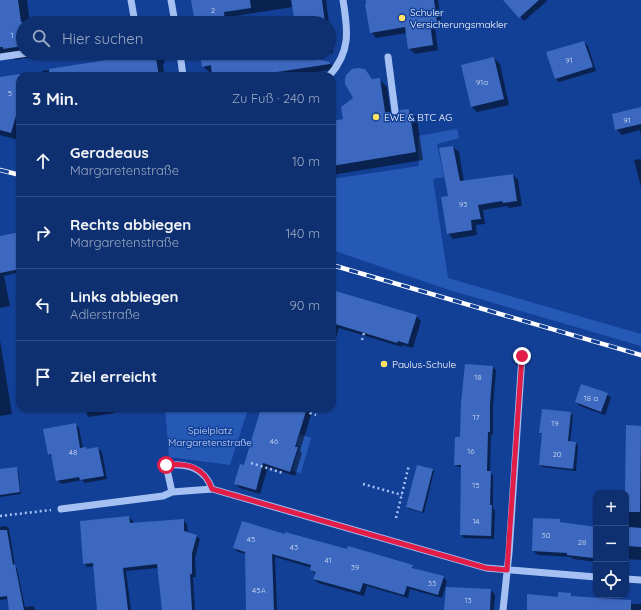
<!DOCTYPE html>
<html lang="de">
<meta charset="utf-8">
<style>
:root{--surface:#0e3071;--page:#173876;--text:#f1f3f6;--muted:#9ba9c3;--line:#2e4b84}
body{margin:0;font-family:Quicksand,sans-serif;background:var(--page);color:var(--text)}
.controls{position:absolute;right:12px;bottom:12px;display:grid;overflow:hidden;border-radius:8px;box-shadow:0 1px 3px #0004}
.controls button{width:36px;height:36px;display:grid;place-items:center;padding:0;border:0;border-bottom:1px solid var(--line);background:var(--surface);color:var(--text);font:20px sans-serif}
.stop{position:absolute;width:12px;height:12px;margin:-9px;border:3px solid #e11d48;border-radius:50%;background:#fff}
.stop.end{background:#e11d48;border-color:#fff;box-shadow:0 1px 4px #0008}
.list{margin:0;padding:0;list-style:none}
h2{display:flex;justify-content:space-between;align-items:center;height:52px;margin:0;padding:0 16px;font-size:17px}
h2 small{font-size:13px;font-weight:400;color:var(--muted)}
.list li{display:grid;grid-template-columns:26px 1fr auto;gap:12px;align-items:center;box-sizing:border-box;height:72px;padding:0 16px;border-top:1px solid var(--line)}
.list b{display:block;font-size:15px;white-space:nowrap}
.list p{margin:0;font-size:13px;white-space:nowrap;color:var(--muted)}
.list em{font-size:13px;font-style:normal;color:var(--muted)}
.icon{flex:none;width:22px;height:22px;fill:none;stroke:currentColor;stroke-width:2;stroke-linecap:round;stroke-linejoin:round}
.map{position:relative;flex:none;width:641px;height:610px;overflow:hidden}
.search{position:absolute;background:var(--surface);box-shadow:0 1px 3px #0004;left:16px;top:16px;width:320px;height:44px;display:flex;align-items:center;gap:10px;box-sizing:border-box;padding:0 14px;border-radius:22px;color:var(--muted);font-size:15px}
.panel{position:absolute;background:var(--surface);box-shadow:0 1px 3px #0004;left:16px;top:72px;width:320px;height:340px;border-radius:12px}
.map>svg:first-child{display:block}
</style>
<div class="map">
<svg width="641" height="610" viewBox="0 0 641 610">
<rect width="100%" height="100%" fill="#134097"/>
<path fill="#2659b6" d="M457,129L459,138L437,144L444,177L433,179L448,278L641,334V346L449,290L332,250V179L419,166L418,136Z
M165,408H247V412L230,465L169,457Z
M300,434L311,438L301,473L292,471L299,447L296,446Z"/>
<path fill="#0007" d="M0,0H27L30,23H23V53H36L37,56L15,60L13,58L0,60Z
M192,0H326L329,23H296L293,7L229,17L230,23H196Z
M367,0H438L442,27L435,28L438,50L415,54L409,48L407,33L376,38L371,32Z
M505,0H546L547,1L524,21Z
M329,23L333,53L315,56L316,60L330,63L336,69L293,76H213V72H209L203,66L201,53H329Z
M584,42L588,46L596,71L559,82L555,78Z
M157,53L165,61L163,65L165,76H41L42,71Z
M494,58L500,64L509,105L477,112L471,106Z
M364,70L373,80L379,79L387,87L391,115L396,117L409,110L417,118L423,160L332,175V122L344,120L354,98Z
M27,72L40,76H20V136L19,140L0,135V78L26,74Z
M641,108V136L640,130L622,135L616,129Z
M453,147L459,152L464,182L513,175L518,180L522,206L509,208L507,206L483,210L485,224L476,225L477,235L453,239L448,233Z
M641,159V187L634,160Z
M20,233V272L4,276L10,306L0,308V237Z
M332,291L416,316L421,321L413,348L402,345V347L339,328L332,350Z
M0,340L12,414L0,416Z
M466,365L493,367L496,370L493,407V435H491L490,472L493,475V508L495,510L494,539L464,538L461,535L462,467H458L455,464L461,438Z
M607,394L611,398L605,415L580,406L576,402Z
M86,408H114L115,413L89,417L87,415Z
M262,408H313L300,451L302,453L295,476L268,467L260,494L240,488L235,484L245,466Z
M571,413L573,416L570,443H576L578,446L576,471L542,467L540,465L543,435L540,433Z
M75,424L79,428L83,448L88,450L98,448L102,452L107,479L85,483L82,480L61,484L57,480L53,458L49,454Z
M641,426V560L626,559V561V493Z
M16,468L18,470L21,494L0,497V470Z
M433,470L434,471L424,513L409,509L407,507Z
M129,517L133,521V524L183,520L187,524L188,533L196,536L200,539L195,558L196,577H193L195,610H163L158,568L126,571L131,610H98L95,566L87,567L84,563Z
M559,520L563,524L596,528V562L573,559L571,557L538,555L533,551Z
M6,526L9,529L15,566L17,568L25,607L33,606L36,610H10L9,599L0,600V527Z
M285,535L412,566L415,569L443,577L447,581L442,598L410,589L408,598L367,586L364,596L318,583L314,579L316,574L311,570L312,568L275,557L277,610H248L246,554L238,552L234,548Z
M491,590L495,595L494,610H445Z
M570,594L574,597L623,604H641V610H528Z"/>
<path fill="#3c69bf" d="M0,0H18L21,22H23V46L3,49V47H0Z
M191,0H250L251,8L224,12L225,23H195Z
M291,0H322L325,23H295Z
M366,0H434L437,22L430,23L433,45L408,49L405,27L370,33L365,4H366Z
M503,0H539L519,18Z
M584,41L593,67L555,79L546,52Z
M151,53H155L159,76H49V69Z
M200,53H285L330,62V64L251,76H212L211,65L202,67Z
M494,57L504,99L471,107L461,65Z
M358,68L365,69L372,79L380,78L385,112H390L393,115L396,116L399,113L400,110L409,109L416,152L332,166V121L343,119L341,107L353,98L345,84V80L346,75L352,69Z
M20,74V102L11,133L0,130V77Z
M641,107V124L615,130L612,114Z
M453,146L460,181L513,174L517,201L503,203L502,201L478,205L481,219L471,220L472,230L447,234L441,197L448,196L439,148Z
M20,232V269L0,273V236Z
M332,290L417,315L408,344L398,341L397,343L332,323Z
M465,364L493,366L490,404V432H488L487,471H491L490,505H492L491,536L460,535L461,465H454L455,437H460L461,403Z
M581,384L608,393L601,412L575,402Z
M261,408H307L295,447H298L290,472L263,463L256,490L234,484L240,464L244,465Z
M542,409L571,412L568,441L576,442L573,469L539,465L542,433H539Z
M76,423L80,448L86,447L87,449L98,447L104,476L80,480L79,477L56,481L51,454L48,455L43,429Z
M626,425L641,426L640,512H626V493H625Z
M417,465L433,469L422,512L406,507Z
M17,467L20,492L0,495V469Z
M129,516L130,523L184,519V531L197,535L192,553V574H190L192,610H162L157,564L123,568L128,610H97L93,563L83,564L80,521Z
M533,518L560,519V522L596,527V555H593V558L567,555V553L532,551Z
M242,521L285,534V532L347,549L348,546L413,565L412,568L444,576L438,595L407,586L404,595L363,583L360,592L313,579L316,572L310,570L311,565L272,554L274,610H246L245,552L233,548Z
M629,527L641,528V547L628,546Z
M0,530H7L13,565L15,564L24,610H9L7,596L0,597Z
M446,587L491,589L490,610H444Z
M558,592L571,593V596L631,600V610H527V594L558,597Z"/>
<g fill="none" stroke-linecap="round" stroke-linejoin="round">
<path stroke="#a5c0f3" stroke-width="2.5" stroke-dasharray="2 3" stroke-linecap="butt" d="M362,340L364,333
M311,408L310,413L316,415
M251,463L283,473
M363,484L402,495
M0,516L51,510
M396,518L409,465"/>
<path stroke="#a5c0f3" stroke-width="7" d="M131,0L135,23
M171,0L175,23
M180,53L183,76
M0,57L28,53
M388,57L395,111
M329,76C351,52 348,30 343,0
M212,489C204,467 188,464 166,465L172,492L212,489L486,568L596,577
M61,509L163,496L172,492
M626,579L641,580
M503,610L509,553L522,356"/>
<defs>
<path id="rail" d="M0,170L20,175
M332,265L641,355"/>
</defs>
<use href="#rail" stroke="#fff" stroke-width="4.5"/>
<use href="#rail" stroke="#134097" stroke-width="3" stroke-dasharray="9" stroke-linecap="butt"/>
</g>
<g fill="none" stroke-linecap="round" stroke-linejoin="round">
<path stroke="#e11d48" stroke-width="5" d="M166,465C189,463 204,467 212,489L486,568L507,570L522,356"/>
</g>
<g fill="#ffe267" stroke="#134097" stroke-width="1.5">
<circle cx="402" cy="18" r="4"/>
<circle cx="376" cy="117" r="4"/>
<circle cx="384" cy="364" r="4"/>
</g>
<g text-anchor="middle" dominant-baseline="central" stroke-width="3" stroke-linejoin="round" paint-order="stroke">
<g font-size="8" fill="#cedaef">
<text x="213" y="10">2</text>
<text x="12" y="35">1</text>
<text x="569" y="60">91</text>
<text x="482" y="82">91a</text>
<text x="10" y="93">5</text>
<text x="627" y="120">91</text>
<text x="463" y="204">93</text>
<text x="478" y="377">18</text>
<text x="591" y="398">18 a</text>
<text x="476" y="417">17</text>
<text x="555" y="423">19</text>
<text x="274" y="441">46</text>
<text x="471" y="451">16</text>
<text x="73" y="452">48</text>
<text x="557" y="454">20</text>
<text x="476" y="485">15</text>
<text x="476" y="521">14</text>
<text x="546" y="535">30</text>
<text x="251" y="539">45</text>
<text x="582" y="542">28</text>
<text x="294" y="547">43</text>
<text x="328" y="560">41</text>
<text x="355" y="567">39</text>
<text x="432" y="583">33</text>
<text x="259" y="590">45A</text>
<text x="468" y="600">13</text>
</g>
<g font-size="10" fill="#fff" stroke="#134097" text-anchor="start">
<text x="410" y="12">Schuler<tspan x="410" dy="12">Versicherungsmakler</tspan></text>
<text x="384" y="117">EWE &amp; BTC AG</text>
<text x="392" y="364">Paulus-Schule</text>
</g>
<g font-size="10" fill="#cddefd" stroke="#134097">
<text x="210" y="430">Spielplatz<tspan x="210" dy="12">Margaretenstraße</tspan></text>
</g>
</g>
</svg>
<div class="controls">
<button>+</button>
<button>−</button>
<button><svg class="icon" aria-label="locate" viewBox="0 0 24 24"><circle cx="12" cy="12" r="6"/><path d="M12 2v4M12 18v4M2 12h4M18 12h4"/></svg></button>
</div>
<div class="stop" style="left:166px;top:465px"></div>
<div class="stop end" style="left:522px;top:356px"></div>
<div class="search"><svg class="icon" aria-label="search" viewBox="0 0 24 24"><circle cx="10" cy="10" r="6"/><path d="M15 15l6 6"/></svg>Hier suchen</div>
<section class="panel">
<h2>3 Min.<small>Zu Fuß · 240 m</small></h2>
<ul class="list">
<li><svg class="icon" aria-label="ahead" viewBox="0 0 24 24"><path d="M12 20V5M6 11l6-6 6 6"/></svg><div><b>Geradeaus</b><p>Margaretenstraße</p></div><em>10 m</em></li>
<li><svg class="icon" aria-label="right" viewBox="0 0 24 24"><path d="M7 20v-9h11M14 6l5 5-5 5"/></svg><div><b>Rechts abbiegen</b><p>Margaretenstraße</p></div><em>140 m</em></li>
<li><svg class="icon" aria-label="left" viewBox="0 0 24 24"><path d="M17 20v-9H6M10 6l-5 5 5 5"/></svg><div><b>Links abbiegen</b><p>Adlerstraße</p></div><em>90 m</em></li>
<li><svg class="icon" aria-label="arrive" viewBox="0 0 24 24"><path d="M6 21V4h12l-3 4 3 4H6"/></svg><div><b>Ziel erreicht</b></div></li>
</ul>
</section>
</div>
